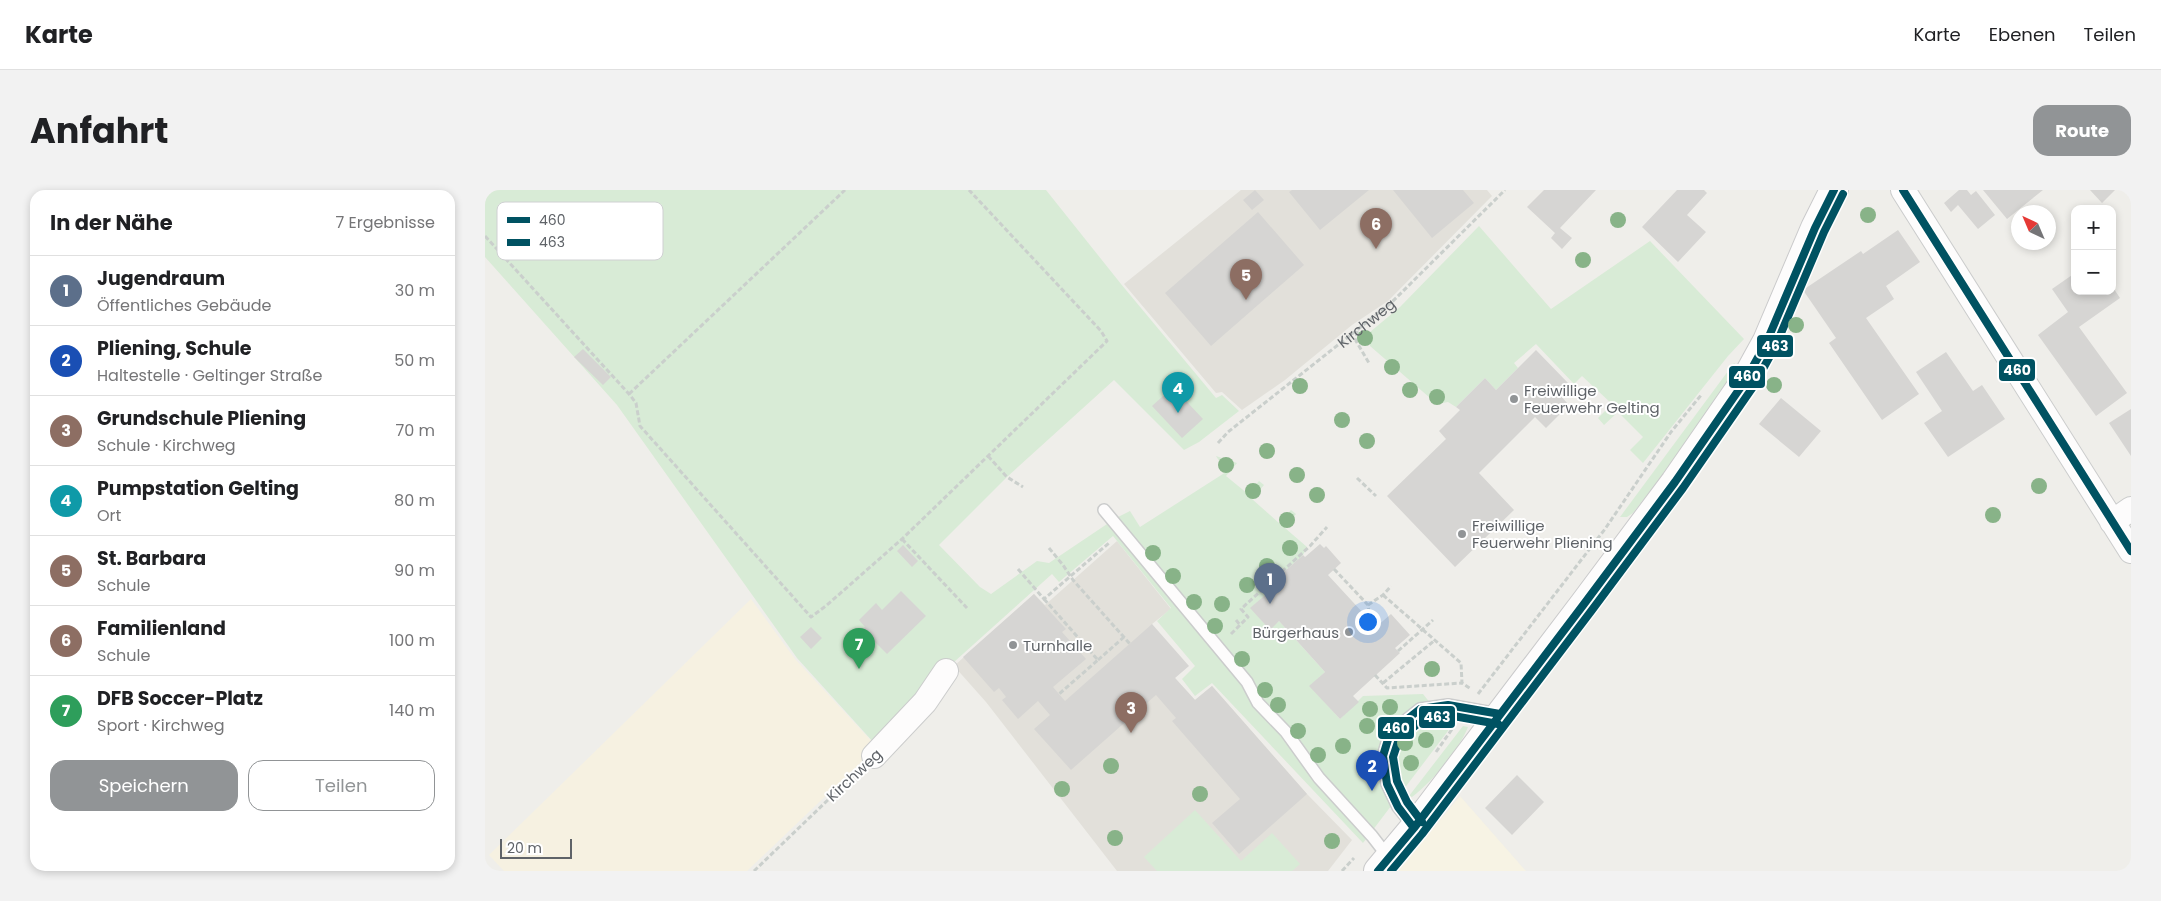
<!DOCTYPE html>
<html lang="de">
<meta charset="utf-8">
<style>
:root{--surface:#fff;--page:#f2f2f2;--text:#202124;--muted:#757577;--line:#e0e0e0;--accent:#919496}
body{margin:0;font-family:Poppins,sans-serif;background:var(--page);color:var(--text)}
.controls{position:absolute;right:15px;top:15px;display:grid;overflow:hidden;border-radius:10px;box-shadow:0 2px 8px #0003}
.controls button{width:45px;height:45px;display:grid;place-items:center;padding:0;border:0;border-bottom:1px solid var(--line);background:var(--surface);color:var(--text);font:25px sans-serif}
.compass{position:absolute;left:1526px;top:15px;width:45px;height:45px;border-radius:50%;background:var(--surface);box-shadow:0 2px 8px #0003;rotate:316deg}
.scale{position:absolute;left:15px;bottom:12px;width:72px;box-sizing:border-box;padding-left:5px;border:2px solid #5f6368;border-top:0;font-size:14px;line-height:18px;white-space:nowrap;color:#5f6368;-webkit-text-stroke:4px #fff;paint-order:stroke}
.you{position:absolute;left:882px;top:431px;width:18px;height:18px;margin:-12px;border:4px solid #fff;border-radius:50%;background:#1a73e8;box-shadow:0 0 0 8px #1a73e833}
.badge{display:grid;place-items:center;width:32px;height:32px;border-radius:50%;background:var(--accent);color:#fff;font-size:16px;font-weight:700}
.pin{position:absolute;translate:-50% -41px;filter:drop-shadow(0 1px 2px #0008)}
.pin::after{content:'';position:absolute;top:26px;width:18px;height:15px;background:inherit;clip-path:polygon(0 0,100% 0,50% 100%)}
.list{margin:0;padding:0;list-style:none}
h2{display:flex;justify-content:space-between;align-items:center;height:65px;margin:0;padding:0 20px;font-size:21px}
h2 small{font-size:16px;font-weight:400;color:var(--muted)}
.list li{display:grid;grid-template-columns:32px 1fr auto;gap:15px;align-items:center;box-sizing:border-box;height:70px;padding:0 20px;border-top:1px solid var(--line)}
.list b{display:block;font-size:19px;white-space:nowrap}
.list p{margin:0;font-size:16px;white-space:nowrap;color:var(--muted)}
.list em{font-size:16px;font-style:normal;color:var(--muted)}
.actions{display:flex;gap:10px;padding:15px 20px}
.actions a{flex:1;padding:11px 0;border:1px solid var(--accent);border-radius:15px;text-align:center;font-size:18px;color:var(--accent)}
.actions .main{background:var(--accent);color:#fff}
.map{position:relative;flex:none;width:1646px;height:681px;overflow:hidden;border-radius:15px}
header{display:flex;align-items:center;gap:30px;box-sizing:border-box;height:70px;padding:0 25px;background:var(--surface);border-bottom:1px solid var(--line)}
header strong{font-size:24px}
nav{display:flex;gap:28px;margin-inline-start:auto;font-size:18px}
.intro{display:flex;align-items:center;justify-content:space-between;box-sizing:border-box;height:120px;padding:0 30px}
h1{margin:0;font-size:35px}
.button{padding:12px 22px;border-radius:15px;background:var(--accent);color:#fff;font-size:18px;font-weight:700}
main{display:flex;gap:30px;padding:0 30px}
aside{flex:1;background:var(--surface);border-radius:15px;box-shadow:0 2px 8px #0003}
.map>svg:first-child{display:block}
</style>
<header>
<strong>Karte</strong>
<nav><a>Karte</a><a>Ebenen</a><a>Teilen</a></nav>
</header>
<div class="intro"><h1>Anfahrt</h1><a class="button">Route</a></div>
<main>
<aside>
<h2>In der Nähe<small>7 Ergebnisse</small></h2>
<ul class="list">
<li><span class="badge" style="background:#5c6f8a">1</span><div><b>Jugendraum</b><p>Öffentliches Gebäude</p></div><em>30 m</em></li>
<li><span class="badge" style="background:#1a4fb4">2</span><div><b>Pliening, Schule</b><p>Haltestelle · Geltinger Straße</p></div><em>50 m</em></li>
<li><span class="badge" style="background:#8d6e63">3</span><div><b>Grundschule Pliening</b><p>Schule · Kirchweg</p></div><em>70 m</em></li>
<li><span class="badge" style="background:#0f9aa8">4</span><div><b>Pumpstation Gelting</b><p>Ort</p></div><em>80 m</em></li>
<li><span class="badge" style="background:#8d6e63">5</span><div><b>St. Barbara</b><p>Schule</p></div><em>90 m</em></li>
<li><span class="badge" style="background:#8d6e63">6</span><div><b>Familienland</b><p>Schule</p></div><em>100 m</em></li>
<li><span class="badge" style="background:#2e9e5b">7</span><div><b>DFB Soccer-Platz</b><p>Sport · Kirchweg</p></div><em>140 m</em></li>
</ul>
<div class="actions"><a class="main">Speichern</a><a>Teilen</a></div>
</aside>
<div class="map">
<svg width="1646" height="681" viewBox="0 0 1646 681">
<rect width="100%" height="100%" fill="#efeeea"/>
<path fill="#f7f3e4" d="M975,606L1040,680L1041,681H913Z"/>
<path fill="#e2e0da" d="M756,0H1002L1007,6L903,111L867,135L800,190L757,220L737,202L731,203L639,94Z
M632,351L686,419L667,434L690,488L710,510L727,496L822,604L867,650L843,681H632L501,512L469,476L549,404L560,415Z"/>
<path fill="#d8ebd6" d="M0,0H561L636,94L731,208L737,205L754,221L714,252L699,260L629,190L522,287L454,355L495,397L506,404L552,371L564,373L631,328L645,321L655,337L741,282L731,266L752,273L741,286L763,304L774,291L779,295L767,309L794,333L806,320L811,324L800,338L822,357L818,365L782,397L785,401L766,418L784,439L794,431L840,482L825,496L855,529L878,506L938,504L958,529H972L878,653L727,493L710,506L697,489L710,476L672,431L686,418L628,346L574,392L567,384L459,481L389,553L312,468L132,215L0,67Z
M994,36L1066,119L1165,51L1259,149L1243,166L1158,273L1145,260L1158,247L1133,222L1119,235L1113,228L1127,214L1097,186L1089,194L1051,154L1029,173L1033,178L1011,200L1000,188L971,217L963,212L952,214L885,156V142L915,117Z
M1249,173L1255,178L1208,246L1148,323L1142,327H1135Z
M978,536L983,537C974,560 947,592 927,607L924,606Z
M710,620L756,671L787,643L815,674L807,681H672L659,667Z"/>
<path fill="#f6f1e1" d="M266,409L310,469L392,557L262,681H19L4,665Z"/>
<path fill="#d6d5d3" d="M770,0L779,10L767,20L758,10Z
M807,0H884L835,40L804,2Z
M908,0H978L989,13L947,48Z
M1059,0H1111L1075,38L1087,48L1077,59L1066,48L1070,43L1042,17Z
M1192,0H1219L1222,3L1202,25L1221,42L1193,72L1157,37Z
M1474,0H1482L1486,5L1491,1L1510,25L1493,39L1473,15L1466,22L1459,13Z
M1498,0H1558L1522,29Z
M1605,0H1630L1617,13Z
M773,22L819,75L726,156L680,103Z
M1413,40L1435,72L1401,96L1409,109L1381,128L1434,204L1397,230L1344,153L1351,148L1318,100L1376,61L1378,64Z
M1590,83V101H1627V96L1635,108L1594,137L1642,203L1611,226L1553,145L1583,122L1567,99Z
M98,159L126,187L118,195L89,167Z
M1051,160L1084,194L1074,204L1084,215L1061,238L1050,227L994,283L1029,320L970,377L902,306L961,249L954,241L975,220L971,217L1000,188L1011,200Z
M1461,162L1488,201L1497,195L1520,229L1463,267L1439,233L1457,221L1431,182Z
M688,197L718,229L697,248L667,216Z
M1296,208L1336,241L1314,267L1274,234Z
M1646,219V266L1624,233Z
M835,354L839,358L841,356L856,373L843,385L891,437L906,424L925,445L910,458L915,463L868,506L874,512L855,529L824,496L840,482L794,431L785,440L765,418L785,401L782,397L818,365L820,367Z
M418,355L433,371L427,377L412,361Z
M416,401L441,426L402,464L377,439L380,437L374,430L391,413L397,420Z
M549,404L581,439L577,442L601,469L568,497L580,511L667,434L704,476L690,488L710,510L727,496L822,604L754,664L727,633L755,609L687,531L691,528L671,505L586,580L549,539L565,525L553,511L533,529L517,510L521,507L514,498L509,502L478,467Z
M326,437L337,448L326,459L315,447Z
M1032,585L1059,612L1027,645L1000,618Z"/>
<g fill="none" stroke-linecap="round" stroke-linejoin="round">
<defs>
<path id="lane" d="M619,320L762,492L773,513L801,542L834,588L887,646L904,668
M929,637L913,617L902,594L898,566L905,543L935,519L963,515L1013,524"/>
<path id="street" d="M1418,0L1646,361
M1627,332L1646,319
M389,566L440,512L461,481"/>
<path id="secondary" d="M893,681L929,638L1099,414L1190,292L1260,191L1282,151L1330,38L1349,0"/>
</defs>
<use href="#lane" stroke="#cbcccc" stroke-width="14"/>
<use href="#street" stroke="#cbcccc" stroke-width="26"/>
<use href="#secondary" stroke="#cacacb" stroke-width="30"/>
<g stroke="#cacfcc" stroke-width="3" stroke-dasharray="5 2.5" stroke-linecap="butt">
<path d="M0,46L144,204L151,213L155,236L326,427L342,415L417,349L622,151L616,141L484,0"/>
<path d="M872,141L871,151L884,173"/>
<path d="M144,204L360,0"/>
<path id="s1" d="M733,253L743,242L906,113L1020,0"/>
<path d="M503,266L522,287L538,297"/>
<path d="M872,288L891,306"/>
<path d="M417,349L482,418"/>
<path d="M564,358L578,375L588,390L645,454"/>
<path d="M533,379L559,409L624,353"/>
<path d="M849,379L883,415L884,422L894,435"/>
<path d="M898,405L976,473L977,493L986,499"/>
<path d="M559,409L613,470L574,504"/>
<path d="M883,415L898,405L906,396"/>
<path d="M751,430L755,435"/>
<path d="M746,444L763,427L756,419L825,356L842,337"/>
<path d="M913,461L948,430"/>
<path d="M613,470L639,447"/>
<path d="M890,485L902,498L977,493"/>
<path d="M898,493L950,450"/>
<path d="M993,504L1120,339L1186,242L1217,204"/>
<path d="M951,562L970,535"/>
<path d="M269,681L372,582"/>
<path d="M857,681L869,668"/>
</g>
<use href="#lane" stroke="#fdfcfc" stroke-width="11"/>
<use href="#street" stroke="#fdfcfc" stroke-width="24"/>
<use href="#secondary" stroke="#fdfcfc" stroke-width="28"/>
<defs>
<path id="bus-1" d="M1418,0L1646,361
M929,638L913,617L902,594L898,566L905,543L935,519L963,515L1015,524
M893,681L929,638L1099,414L1190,292L1260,191L1282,151L1330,38L1349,0"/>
<path id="bus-2" d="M937,632L922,612L912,591L908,567L914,549L939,529L963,525L1013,534
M906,681L937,644L1107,420L1198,298L1268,197L1291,155L1339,42L1358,4"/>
</defs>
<use href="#bus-1" stroke="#fff" stroke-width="11"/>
<use href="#bus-2" stroke="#fff" stroke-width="11"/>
<use href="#bus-1" stroke="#005262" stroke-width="8"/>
<use href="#bus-2" stroke="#005262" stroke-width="8"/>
</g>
<g fill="#88b388">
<circle cx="1383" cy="25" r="8"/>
<circle cx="1133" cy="30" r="8"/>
<circle cx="1098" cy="70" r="8"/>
<circle cx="1311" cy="135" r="8"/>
<circle cx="880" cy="148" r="8"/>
<circle cx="1299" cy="154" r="8"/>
<circle cx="907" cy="177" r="8"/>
<circle cx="1289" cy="195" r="8"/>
<circle cx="815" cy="196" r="8"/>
<circle cx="925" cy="200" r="8"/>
<circle cx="952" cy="207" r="8"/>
<circle cx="857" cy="230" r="8"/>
<circle cx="882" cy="251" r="8"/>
<circle cx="782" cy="261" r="8"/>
<circle cx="741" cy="275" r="8"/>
<circle cx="812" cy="285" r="8"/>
<circle cx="1554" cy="296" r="8"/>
<circle cx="768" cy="301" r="8"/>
<circle cx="832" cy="305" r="8"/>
<circle cx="1508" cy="325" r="8"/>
<circle cx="802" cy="330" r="8"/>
<circle cx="805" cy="358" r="8"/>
<circle cx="668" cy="363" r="8"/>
<circle cx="782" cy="376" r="8"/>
<circle cx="688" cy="386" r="8"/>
<circle cx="762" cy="395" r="8"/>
<circle cx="709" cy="412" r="8"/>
<circle cx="737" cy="414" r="8"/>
<circle cx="730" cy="436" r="8"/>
<circle cx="757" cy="469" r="8"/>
<circle cx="947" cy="479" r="8"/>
<circle cx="780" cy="500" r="8"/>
<circle cx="793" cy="515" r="8"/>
<circle cx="905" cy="517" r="8"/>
<circle cx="885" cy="519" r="8"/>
<circle cx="882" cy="536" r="8"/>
<circle cx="813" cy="541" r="8"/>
<circle cx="941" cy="550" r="8"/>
<circle cx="920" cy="553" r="8"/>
<circle cx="858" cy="556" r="8"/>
<circle cx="833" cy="565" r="8"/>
<circle cx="926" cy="573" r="8"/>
<circle cx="626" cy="576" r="8"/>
<circle cx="577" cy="599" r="8"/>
<circle cx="715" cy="604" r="8"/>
<circle cx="630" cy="648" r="8"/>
<circle cx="847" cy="651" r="8"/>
</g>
<g fill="#919496" stroke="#fff" stroke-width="2">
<circle cx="1029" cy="209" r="5"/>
<circle cx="977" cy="344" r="5"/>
<circle cx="864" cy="442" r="5"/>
<circle cx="528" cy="455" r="5"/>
</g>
<g text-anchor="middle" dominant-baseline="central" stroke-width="4" stroke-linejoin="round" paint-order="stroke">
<g font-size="15" fill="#5f6368" stroke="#fff">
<text stroke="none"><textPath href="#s1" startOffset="191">Kirchweg</textPath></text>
<text transform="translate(369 585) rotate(-43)">Kirchweg</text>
</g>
<g font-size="15" fill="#5f6368" stroke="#fff" text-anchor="start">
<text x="1039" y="200">Freiwillige<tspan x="1039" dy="17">Feuerwehr Gelting</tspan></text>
<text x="987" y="335">Freiwillige<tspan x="987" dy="17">Feuerwehr Pliening</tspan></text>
<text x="854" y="442" text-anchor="end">Bürgerhaus</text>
<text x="538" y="455">Turnhalle</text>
</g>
</g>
<rect x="12" y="12" width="166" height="58" rx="8" fill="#fff" stroke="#cfd0d2" stroke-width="1"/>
<rect x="22" y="27" width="23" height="6" fill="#005262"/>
<rect x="22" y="49" width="23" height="7" fill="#005262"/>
<g font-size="14" fill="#5f6368">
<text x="54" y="35">460</text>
<text x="54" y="57">463</text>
</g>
<g stroke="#fff" stroke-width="2">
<rect x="1271" y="144" width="38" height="24" rx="5" fill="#005262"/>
<rect x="1513" y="168" width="38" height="24" rx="5" fill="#005262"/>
<rect x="1243" y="175" width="38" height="24" rx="5" fill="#005262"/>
<rect x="933" y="515" width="38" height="24" rx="5" fill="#005262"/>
<rect x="892" y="526" width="38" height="24" rx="5" fill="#005262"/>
</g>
<g font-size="14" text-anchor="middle" font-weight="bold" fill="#fff">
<text x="1290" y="161">463</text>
<text x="1532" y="185">460</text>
<text x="1262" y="191">460</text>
<text x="952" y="532">463</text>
<text x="911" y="543">460</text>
</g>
</svg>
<div class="controls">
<button>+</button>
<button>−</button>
</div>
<svg class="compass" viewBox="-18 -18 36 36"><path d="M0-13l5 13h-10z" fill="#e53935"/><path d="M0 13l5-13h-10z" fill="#757577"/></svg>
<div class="scale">20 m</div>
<div class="you"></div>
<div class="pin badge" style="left:785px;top:414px;background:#5c6f8a">1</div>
<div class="pin badge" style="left:887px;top:601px;background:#1a4fb4">2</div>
<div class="pin badge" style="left:646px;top:543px;background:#8d6e63">3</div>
<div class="pin badge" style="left:693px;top:223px;background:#0f9aa8">4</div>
<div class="pin badge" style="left:761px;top:110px;background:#8d6e63">5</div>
<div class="pin badge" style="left:891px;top:59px;background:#8d6e63">6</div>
<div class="pin badge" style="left:374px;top:479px;background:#2e9e5b">7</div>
</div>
</main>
